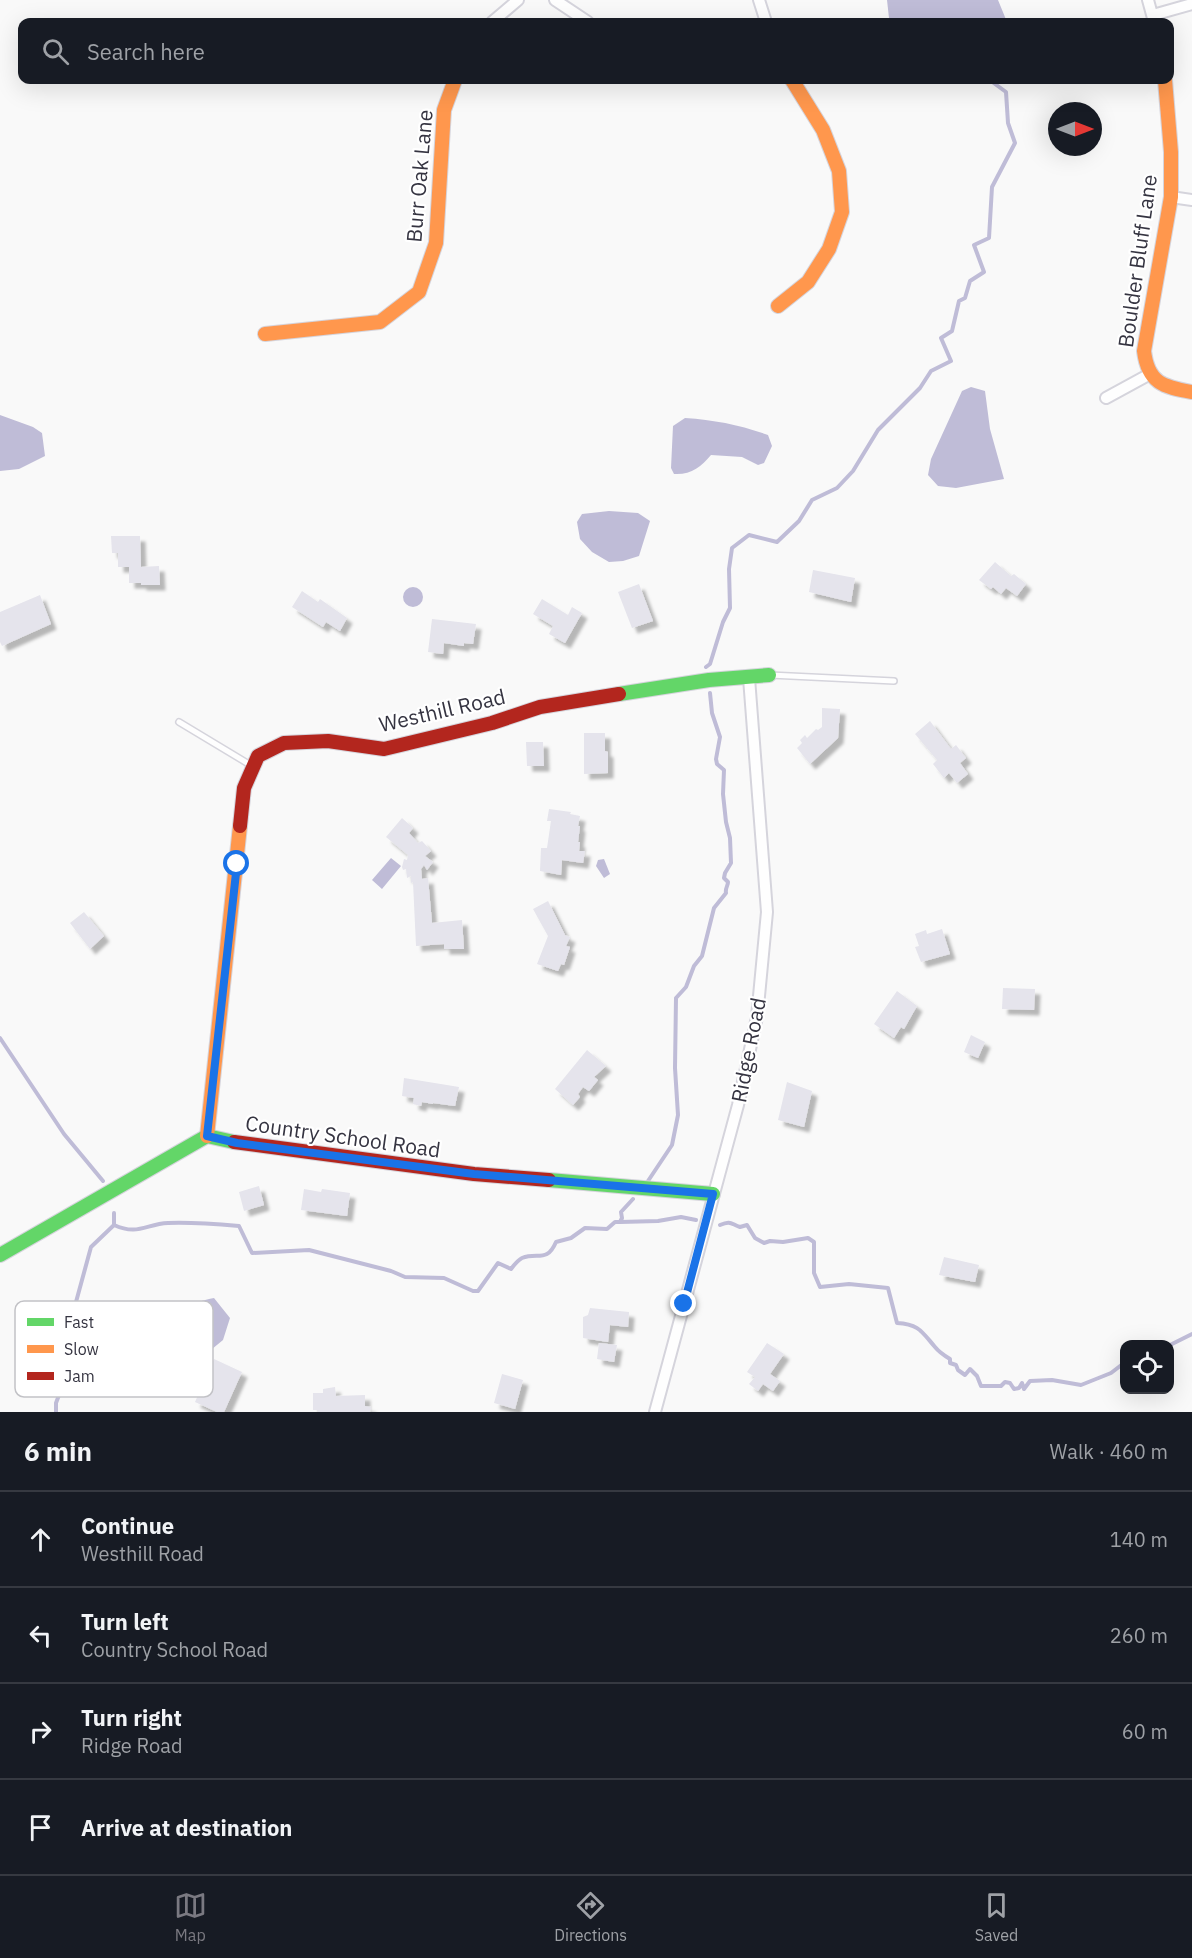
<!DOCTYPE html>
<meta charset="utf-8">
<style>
:root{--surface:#171b24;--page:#20242c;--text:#f1f3f6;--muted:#9ea1a6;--line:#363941;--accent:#7a7981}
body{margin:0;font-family:"IBM Plex Sans",sans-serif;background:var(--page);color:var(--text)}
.controls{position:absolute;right:18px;bottom:18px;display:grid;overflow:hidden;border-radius:12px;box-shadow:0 6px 24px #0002}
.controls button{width:54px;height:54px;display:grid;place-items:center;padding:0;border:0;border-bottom:2px solid var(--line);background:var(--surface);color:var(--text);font:30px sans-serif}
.compass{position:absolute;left:1048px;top:102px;width:54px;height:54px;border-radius:50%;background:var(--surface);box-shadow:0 6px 24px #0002;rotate:90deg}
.stop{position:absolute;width:18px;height:18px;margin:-14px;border:4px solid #1a73e8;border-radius:50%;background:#fff}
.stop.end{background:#1a73e8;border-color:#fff;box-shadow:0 2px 6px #0008}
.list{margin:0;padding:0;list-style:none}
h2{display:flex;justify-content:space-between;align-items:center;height:78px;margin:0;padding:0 24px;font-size:26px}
h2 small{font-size:20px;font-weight:400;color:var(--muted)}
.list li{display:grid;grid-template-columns:39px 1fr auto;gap:18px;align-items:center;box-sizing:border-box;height:96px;padding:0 24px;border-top:2px solid var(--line)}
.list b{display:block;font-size:22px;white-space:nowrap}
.list p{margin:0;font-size:20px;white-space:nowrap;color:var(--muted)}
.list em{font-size:20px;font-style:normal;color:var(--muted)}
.icon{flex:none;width:33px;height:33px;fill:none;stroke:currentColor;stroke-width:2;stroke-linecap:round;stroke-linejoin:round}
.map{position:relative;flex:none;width:1192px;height:1412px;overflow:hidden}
.search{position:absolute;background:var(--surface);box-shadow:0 6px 24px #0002;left:18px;right:18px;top:18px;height:66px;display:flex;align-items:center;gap:15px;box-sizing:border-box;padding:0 21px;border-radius:12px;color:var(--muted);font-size:22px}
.sheet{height:462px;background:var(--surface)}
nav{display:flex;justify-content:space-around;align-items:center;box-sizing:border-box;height:84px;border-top:2px solid var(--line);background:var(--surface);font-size:16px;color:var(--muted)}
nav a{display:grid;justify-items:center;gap:3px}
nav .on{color:var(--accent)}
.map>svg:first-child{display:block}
</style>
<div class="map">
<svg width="1192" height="1412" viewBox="0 0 1192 1412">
<defs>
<filter id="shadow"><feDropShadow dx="5.5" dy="5.5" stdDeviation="1.5" flood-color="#0004"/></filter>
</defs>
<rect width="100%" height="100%" fill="#f9f9f9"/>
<path fill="#bfbcd7" d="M887,0H998L1007,22H887L889,18Z
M971,387L985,391L990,429L1004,479L956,488L938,486L928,475L931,459L962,391Z
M0,415L33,427L42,433L45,456L19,469L0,471Z
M685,418C715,420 740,425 768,435L772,446L764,463L758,465L742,457L711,455C701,467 691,475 674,474L671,468L673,426Z
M609,511L638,513L650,521L639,556L623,561L609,562L592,552L580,539L577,522L582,514Z
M403 597a10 10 0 1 1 20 0a10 10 0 1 1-20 0Z
M391,858L401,866L382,889L372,880Z
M604,859L610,874L604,878L596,866L598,860Z
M214,1298L230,1318L223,1340L206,1354L174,1344C166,1329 186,1309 199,1302C203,1300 209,1299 214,1298Z"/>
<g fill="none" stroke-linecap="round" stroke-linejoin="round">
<path stroke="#bfbcd7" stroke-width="4" d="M706,667L710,664L723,622L730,608L729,569L732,548L749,535L777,542L799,521L812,500L837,488L853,471L878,430L920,388L931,371L951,361L941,338L952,331L959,301L965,298L970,281L984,272L974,245L989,238L992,187L1015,143L1008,123L1006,92L991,81
M0,1038L64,1134L103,1181
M648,1181L672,1145L678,1115L675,1068L676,998L686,987L694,966L702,956L714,908L726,893C725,888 728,886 728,882L724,878L725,873L731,863L730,838L726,822L723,794L724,770L717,764L716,759L720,737L712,713L710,693
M620,1222L658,1221L681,1217L696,1220
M114,1225V1213
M720,1225C731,1220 731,1224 740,1227L747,1225L755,1238L764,1243L770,1241L783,1242L808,1238L814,1242V1273L820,1287L849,1284L888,1288L897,1323C919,1324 922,1332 935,1347C939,1352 945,1356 950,1359V1363L956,1365L958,1370L965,1375L970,1369L977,1376L981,1386H1001L1005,1382L1010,1383L1014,1389L1019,1388L1022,1383L1024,1389L1030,1381L1052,1380L1081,1385L1111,1373L1124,1363
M1170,1345L1192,1334
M56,1412V1403L67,1374L61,1357L91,1247L114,1225C138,1236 146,1224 168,1223C192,1222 216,1224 239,1226L252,1253L309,1250L391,1271L405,1277L444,1278L473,1291H478L498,1263L511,1269C514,1265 518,1260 522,1258C538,1252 547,1263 556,1242L571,1238L585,1228L607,1229L615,1222H620L622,1218L621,1212L633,1199"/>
</g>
<path fill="#e5e4ec" filter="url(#shadow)" d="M111,536H140L141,567L159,566L160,585H141V583H129V567H118V553H112Z
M995,562L1011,576L1014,574L1026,584L1017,596L1006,588L1001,594L993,587L991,589L979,580Z
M813,570L855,578L851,602L809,592Z
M639,584L653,621L632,628L618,592Z
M302,591L318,602L320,599L347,618L340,631L326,622L323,627L292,607Z
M40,595L51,624L2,646L0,642V612Z
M542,599L568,615L572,607L582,613L565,643L549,634L553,626L533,614Z
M432,619L476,624L473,644L464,643V646L444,643L443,654L428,652Z
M822,708L840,709L838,738L810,764L797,748L802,743L800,740L805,735L807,738L816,729L818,730L822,727Z
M930,721L951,749L956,745L966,758L960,763L968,774L957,783L949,773L944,778L933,764L937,760L915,734Z
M584,733H605V751L608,752V773L584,774Z
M526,742H543L544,766H527Z
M549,809L571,812L570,814L580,816L578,826H580L578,842H580L579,851H585L583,863L562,860L561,875L540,871L541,848H547L551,821H547Z
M402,818L413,828L409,833L418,843L422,841L431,851L425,856L433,862L427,870L424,865L421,869L422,879L428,878L432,923L462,920L464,949H444V944L416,946L413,882L411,883V876L407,878L406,869L403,870L402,867L404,859L407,860L408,855L386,837Z
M548,901L565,935L570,937L566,946L570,947L564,965L561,964L558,971L537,964L548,936L533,909Z
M84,912L104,936L90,949L70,923Z
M942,929L950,954L921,962L915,947L919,946L915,934L926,930L927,934Z
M1003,988L1035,989L1034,1010L1002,1009Z
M897,991L917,1006L904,1029L901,1027L894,1038L874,1024Z
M971,1035L985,1042L978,1058L964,1052Z
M587,1050L606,1066L594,1077L598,1080L589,1091L583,1087L578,1094L580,1097L573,1105L555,1089Z
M404,1078L459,1087L455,1106L433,1103V1104L422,1102L421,1106L413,1104L414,1098L402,1096Z
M787,1082L812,1091L804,1127L778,1120Z
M259,1186L264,1205L244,1211L239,1192Z
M304,1189L321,1192L322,1189L350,1193L347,1216L301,1210Z
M944,1257L979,1265L975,1282L939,1275Z
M590,1308L629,1312L628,1327L610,1325L608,1342L583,1338V1317L588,1315Z
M599,1343L617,1345L614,1362L597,1359Z
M767,1343L784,1354L770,1374L780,1381L773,1391L763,1384L758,1391L749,1384L755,1377L747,1372Z
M214,1359L242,1372L224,1412H217L195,1402Z
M502,1374L523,1380L515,1409L494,1403Z
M335,1387L336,1396L365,1395V1406L371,1407L370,1412H318V1410H313V1393H323V1389Z"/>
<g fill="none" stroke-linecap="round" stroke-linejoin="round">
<defs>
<path id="lane" d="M770,675L894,681
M179,722L252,766"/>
<path id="street" d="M555,0L588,22
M759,0L766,22
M1148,0L1154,22
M1153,15L1192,4
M492,22L518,0
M1171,197L1192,200
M1106,398L1150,374
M655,1412L738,1105L757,1017L767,912L749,678"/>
<path id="fast" d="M619,694L709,680L769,675
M549,1180L713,1194
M0,1255L207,1136L234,1142"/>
<path id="slow" d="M1165,80L1171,152V197L1144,351C1148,383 1163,387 1192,392
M778,306L808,282L829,249L842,212L839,171L823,130L792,80
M265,334L380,322L419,292L436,243L444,110L455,80
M207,1136L240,826"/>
<path id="jam" d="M240,826L244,788L258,756L284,743L328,741L384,749L492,723L540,707L619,694
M234,1142L474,1174L549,1180"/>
</defs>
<use href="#lane" stroke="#d5d4dc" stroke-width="8"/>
<use href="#street" stroke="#d5d4dc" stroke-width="14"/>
<use href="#fast" stroke="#d5d4dc" stroke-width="16"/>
<use href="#slow" stroke="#d5d4dc" stroke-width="16"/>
<use href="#jam" stroke="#d5d4dc" stroke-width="16"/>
<use href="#lane" stroke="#fefefe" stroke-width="5"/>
<use href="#street" stroke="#fefefe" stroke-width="10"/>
<use href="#fast" stroke="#63d668" stroke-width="14"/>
<use href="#slow" stroke="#ff974d" stroke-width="14"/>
<use href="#jam" stroke="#b3261e" stroke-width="14"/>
</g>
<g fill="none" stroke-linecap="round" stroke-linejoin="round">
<path stroke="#1a73e8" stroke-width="8" d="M237,864L207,1136L237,1143L474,1174L713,1194L684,1304"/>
</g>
<g text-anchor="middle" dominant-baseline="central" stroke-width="4.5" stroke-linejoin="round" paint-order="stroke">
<g font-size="21" fill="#353441" stroke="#fff">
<text transform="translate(419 176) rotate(-85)">Burr Oak Lane</text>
<text transform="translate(1137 261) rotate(-82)">Boulder Bluff Lane</text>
<text transform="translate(442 710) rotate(-13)">Westhill Road</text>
<text transform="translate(748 1050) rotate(-79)">Ridge Road</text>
<text transform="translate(343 1136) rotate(8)">Country School Road</text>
</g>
</g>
<rect x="15" y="1301" width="198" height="96" rx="9" fill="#fff" stroke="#c2c2c6" stroke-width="1.5"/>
<rect x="27" y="1318" width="27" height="8" fill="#63d668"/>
<rect x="27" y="1345" width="27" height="8" fill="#ff974d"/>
<rect x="27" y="1372" width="27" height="8" fill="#b3261e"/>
<g font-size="16" fill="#353441">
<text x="64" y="1328">Fast</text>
<text x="64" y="1355">Slow</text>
<text x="64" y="1382">Jam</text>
</g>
</svg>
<div class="controls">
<button><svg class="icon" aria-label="locate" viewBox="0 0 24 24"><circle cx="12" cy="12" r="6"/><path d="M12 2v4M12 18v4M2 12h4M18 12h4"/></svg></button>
</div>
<svg class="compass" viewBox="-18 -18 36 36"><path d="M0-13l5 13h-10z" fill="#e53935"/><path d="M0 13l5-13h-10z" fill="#9ea1a6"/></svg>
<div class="stop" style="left:237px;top:864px"></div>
<div class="stop end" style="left:684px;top:1304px"></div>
<div class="search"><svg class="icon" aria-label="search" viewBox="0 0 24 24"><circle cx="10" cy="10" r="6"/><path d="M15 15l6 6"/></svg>Search here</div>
</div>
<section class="sheet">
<h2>6 min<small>Walk · 460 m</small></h2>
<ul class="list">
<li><svg class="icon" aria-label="ahead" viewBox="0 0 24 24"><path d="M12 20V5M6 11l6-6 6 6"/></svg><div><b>Continue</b><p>Westhill Road</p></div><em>140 m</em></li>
<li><svg class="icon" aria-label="left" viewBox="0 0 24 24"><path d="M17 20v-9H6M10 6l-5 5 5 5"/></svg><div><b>Turn left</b><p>Country School Road</p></div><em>260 m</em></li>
<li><svg class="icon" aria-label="right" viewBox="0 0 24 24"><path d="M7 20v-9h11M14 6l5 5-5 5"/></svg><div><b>Turn right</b><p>Ridge Road</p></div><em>60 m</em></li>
<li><svg class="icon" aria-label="arrive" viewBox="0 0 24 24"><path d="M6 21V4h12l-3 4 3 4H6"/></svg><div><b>Arrive at destination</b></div></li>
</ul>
</section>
<nav>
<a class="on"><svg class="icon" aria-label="map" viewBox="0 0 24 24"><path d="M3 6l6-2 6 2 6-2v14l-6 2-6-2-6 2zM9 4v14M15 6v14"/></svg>Map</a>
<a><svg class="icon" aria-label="directions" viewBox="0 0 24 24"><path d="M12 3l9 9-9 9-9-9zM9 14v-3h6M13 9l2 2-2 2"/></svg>Directions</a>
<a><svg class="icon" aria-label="saved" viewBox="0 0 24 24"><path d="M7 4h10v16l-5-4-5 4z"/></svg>Saved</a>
</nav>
